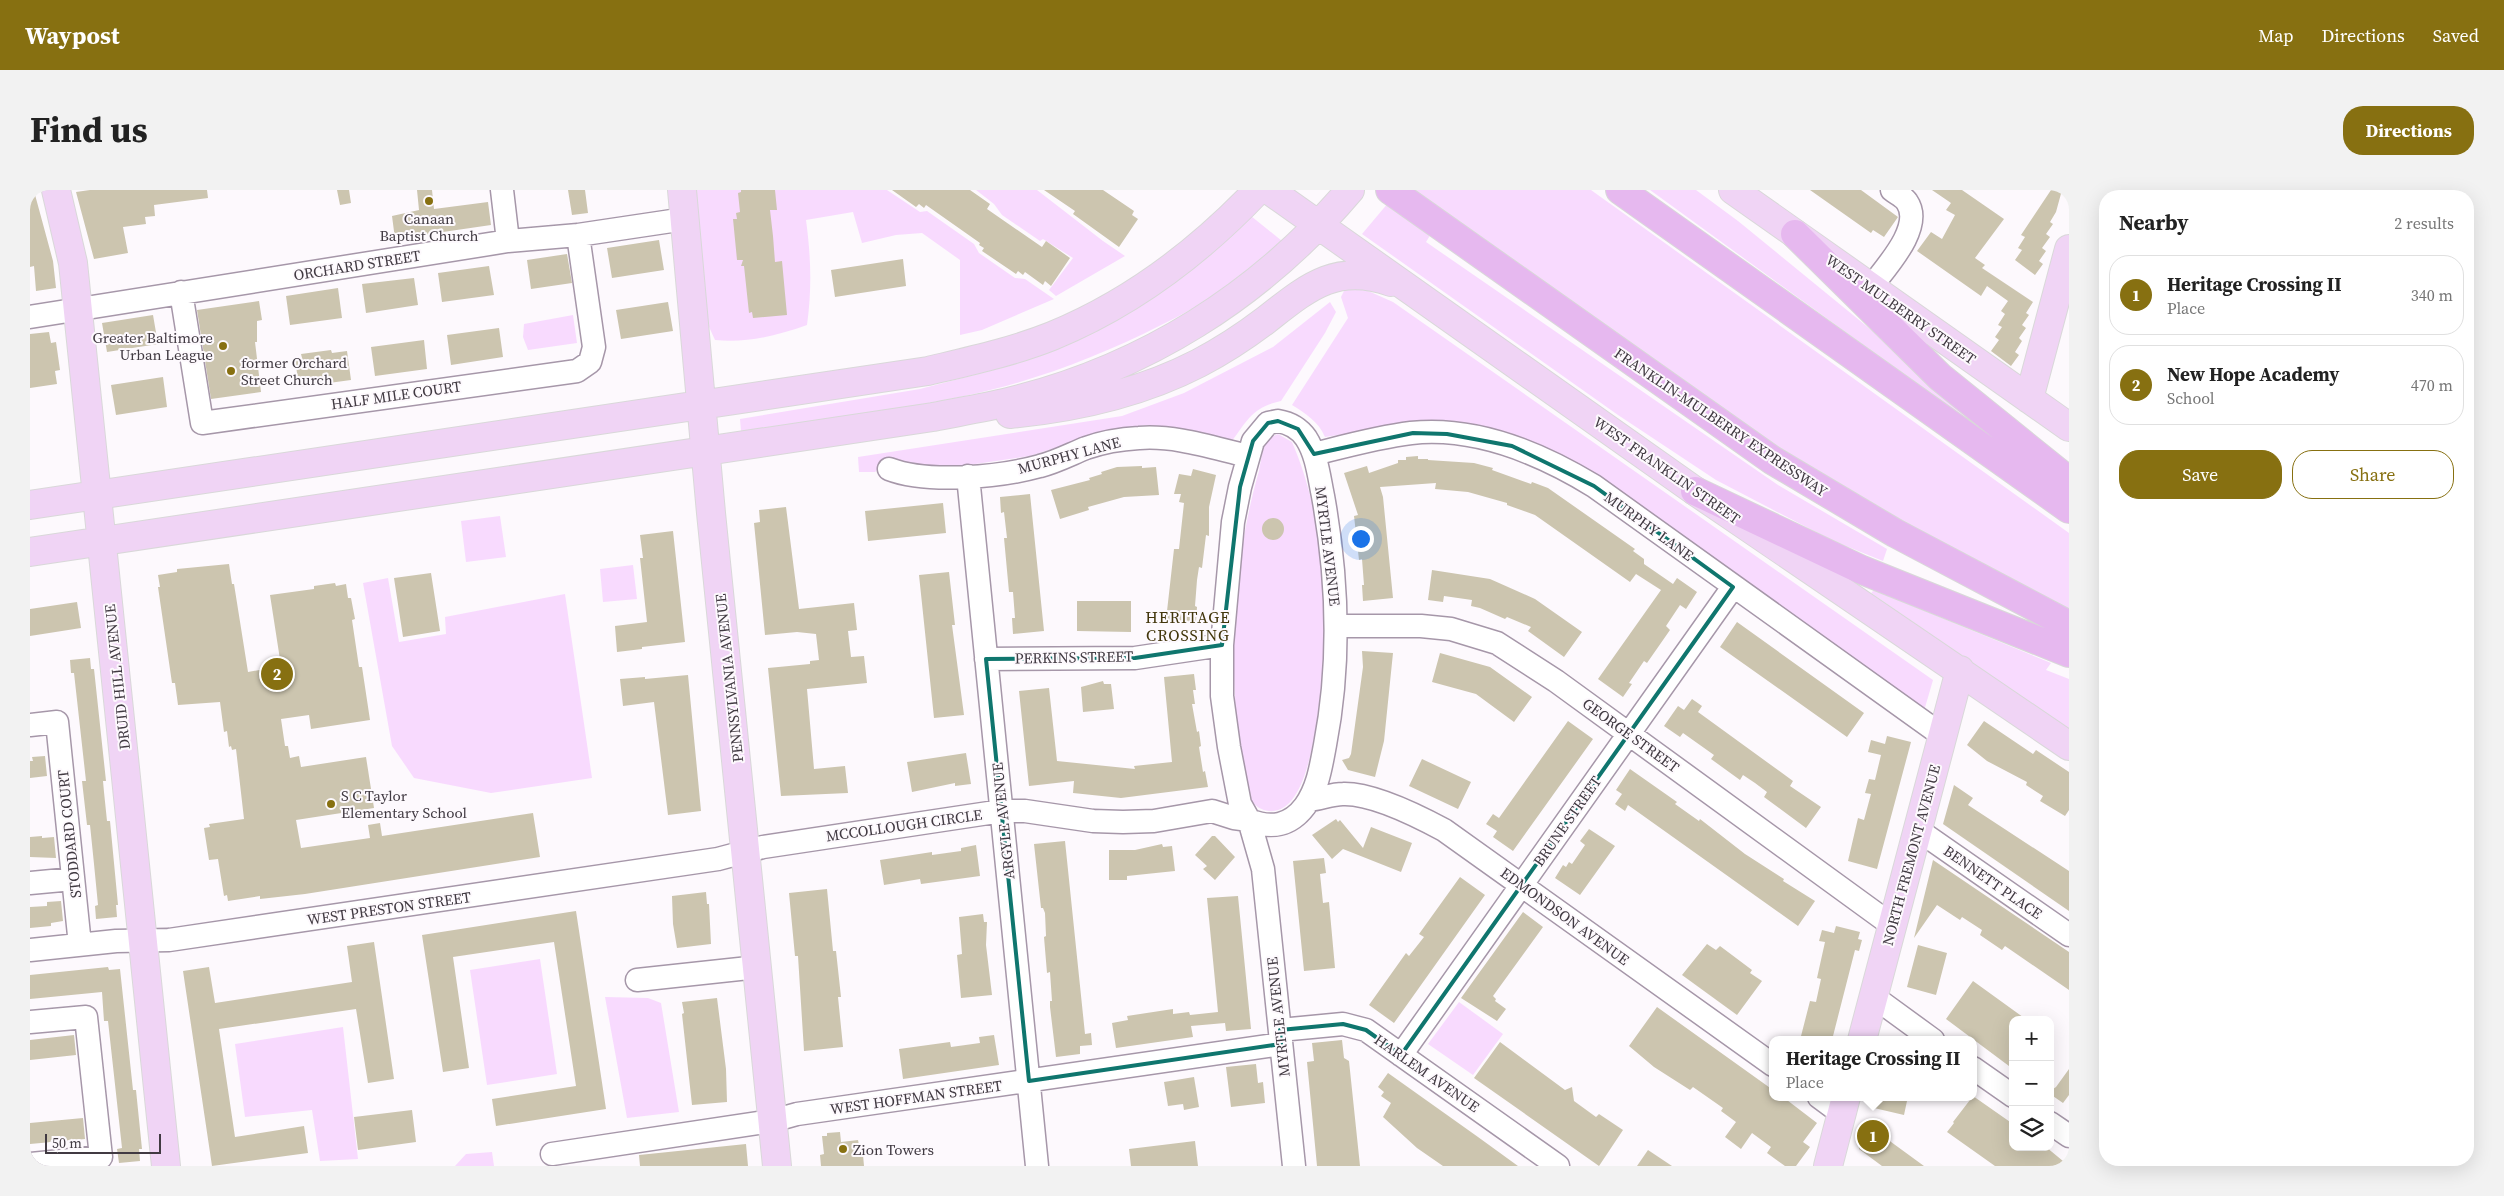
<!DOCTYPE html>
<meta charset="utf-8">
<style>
:root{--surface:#fff;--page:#f2f2f2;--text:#222;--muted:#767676;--line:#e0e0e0;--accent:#877011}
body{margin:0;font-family:"Source Serif 4",serif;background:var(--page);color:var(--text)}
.controls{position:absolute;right:15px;bottom:15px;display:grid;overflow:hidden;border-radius:10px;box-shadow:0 5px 20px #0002}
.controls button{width:45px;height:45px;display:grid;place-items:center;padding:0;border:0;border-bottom:1px solid var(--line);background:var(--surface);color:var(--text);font:25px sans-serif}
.scale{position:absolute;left:15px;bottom:12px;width:116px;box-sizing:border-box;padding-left:5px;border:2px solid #413a42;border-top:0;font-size:14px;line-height:18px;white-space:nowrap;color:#413a42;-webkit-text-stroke:4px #fdf9fd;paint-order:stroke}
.you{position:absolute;left:1330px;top:348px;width:18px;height:18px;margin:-12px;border:4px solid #fff;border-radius:50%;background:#1a73e8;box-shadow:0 0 0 8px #1a73e833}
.badge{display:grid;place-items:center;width:32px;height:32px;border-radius:50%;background:var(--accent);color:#fff;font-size:16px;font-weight:700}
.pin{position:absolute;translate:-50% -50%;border:2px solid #fff;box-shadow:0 1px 5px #0006}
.popup{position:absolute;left:1739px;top:846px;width:208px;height:65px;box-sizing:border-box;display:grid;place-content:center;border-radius:10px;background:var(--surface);filter:drop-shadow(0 1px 4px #0005);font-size:16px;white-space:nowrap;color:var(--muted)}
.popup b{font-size:19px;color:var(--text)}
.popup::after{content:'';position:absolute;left:50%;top:100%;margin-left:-10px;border:10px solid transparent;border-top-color:var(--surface)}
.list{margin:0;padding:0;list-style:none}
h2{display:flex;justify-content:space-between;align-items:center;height:65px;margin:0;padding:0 20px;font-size:21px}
h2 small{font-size:16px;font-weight:400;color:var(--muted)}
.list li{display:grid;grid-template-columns:32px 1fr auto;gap:15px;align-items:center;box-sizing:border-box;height:80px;margin:0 10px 10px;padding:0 10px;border:1px solid var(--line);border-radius:20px}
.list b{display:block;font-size:19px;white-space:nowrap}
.list p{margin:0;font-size:16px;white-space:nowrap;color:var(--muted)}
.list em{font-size:16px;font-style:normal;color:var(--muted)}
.actions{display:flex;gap:10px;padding:15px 20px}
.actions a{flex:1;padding:11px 0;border:1px solid var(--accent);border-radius:20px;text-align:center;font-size:18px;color:var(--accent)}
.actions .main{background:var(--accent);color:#fff}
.icon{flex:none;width:28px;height:28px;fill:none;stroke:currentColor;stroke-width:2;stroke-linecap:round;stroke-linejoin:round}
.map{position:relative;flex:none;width:2039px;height:976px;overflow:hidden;border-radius:20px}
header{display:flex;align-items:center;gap:30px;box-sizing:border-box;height:70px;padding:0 25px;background:var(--accent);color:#fff}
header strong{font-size:24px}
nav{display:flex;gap:28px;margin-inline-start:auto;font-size:18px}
.intro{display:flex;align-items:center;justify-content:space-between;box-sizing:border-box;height:120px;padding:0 30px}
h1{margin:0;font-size:35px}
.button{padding:12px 22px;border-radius:20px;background:var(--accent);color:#fff;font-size:18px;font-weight:700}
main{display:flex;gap:30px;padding:0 30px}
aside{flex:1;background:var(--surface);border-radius:20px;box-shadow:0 5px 20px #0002}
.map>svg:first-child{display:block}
</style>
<header>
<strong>Waypost</strong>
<nav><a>Map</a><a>Directions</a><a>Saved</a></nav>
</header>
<div class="intro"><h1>Find us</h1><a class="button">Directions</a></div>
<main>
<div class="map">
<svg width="2039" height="976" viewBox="0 0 2039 976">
<rect width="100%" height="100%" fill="#fdf9fd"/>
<path fill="#f8dafe" d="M658,0H857L890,22L897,21L944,54L949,63L985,88L995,89L1024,109L952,140L930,145V70L892,43L866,45L832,53L823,22L776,30C781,67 782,99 777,135C746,146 718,153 685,150L665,106Z
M946,0H1007L1073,51L1095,66L1026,106L1019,100L1043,68L1013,49L1010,51L972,25L964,14Z
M1369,0H1561L2039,343V423L1845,319L1751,260L1441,45L1415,21L1396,52L1748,295L1857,359L1853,371L1801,350L1686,290L1588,225L1332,44Z
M1620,0H1666L1708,31L1960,237L1956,244Z
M1221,26L1252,51C1218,87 1176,113 1131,135C1082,160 1030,181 976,196C890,219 799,228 711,241L710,229L890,199L971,178L1025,158Z
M1315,99L1336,100L1363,112L1903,490L1894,521L1555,279L1510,255L1471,243L1398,231L1295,247C1289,232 1275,223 1262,215L1318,128L1311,107Z
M1300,112L1306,122L1295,143L1251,211C1223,217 1218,229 1202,251L1117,235L1083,239L1000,266L932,276L888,277L857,270L845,282H829L828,267L1092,226L1154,203L1243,157Z
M543,125L547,153L498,160L493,147L494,134Z
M1248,244L1262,252C1294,326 1303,427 1290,507C1286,534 1278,625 1239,621C1231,620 1224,616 1220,608C1209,586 1204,506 1204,478C1203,413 1211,343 1229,281C1231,271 1232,258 1238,250C1241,247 1244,246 1248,244Z
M470,326L476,367L436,372L431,331Z
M603,375L607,409L573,412L570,379Z
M358,388L369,452L416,444L415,427L535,404L562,588L461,603L384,588L362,556L333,393Z
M1844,400L2021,473L2016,480L2039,489V540L1841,403Z
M510,769L527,884L457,895L440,780Z
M575,807L618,808L631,813L649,922L597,928Z
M1429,812L1473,844L1443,885L1398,854Z
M313,837L328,969L290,971L282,920L215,927L205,854Z
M462,962L464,976H425L436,964Z"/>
<path fill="#ccc5af" d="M60,0H177L178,8L124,15L125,26L115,27L116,34L93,37L98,63L64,69L46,2Z
M307,0H319L321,13L310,15Z
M387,0H402L404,19L458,12L461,35L365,49L362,26L389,20Z
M538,0H555L558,23L542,25Z
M711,0H745L747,20H740L743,46L745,72L752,71L757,125L723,128L722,122L719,123L714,76H711L713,70H707L703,29H707L706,23L710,22L708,3L711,2Z
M862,0H940L960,14L957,19L1012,57L1016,51L1040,68L1021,96L1015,91L1013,95L995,82L993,85L988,81L986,84L952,61L954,58L949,55L950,53L896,15L894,18L889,14L886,17Z
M1014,0H1073L1104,21L1102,25L1108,29L1089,57L1043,24L1045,21Z
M1780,0H1831L1868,27L1854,47L1843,40L1841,43Z
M1902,0H1932L1974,29L1945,68L1955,75L1952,78L2003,112L1996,123L1999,125L1992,135L1996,138L1989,148L1992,151L1985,162L1989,165L1981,176L1961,161L1969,150L1965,147L1972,137L1968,135L1975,124L1971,121L1978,111L1957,96L1951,106L1887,61L1901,42L1912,49L1925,25L1916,20L1921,13Z
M2021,0H2032L2026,22L2020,32L2023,34L2016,44L2020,47L2012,58L2016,61L2009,71L2013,74L2005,85L1985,70L1992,60L1988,58L1995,47L1991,45Z
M4,1L23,71L26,98L6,101L4,76L0,77V2Z
M629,50L634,80L582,88L577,58Z
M537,64L542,93L501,99L497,70Z
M873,69L876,96L805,107L801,80Z
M459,76L464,105L412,112L408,83Z
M384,88L388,115L336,123L332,94Z
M308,98L312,128L260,135L256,106Z
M229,111L232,130L227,131V152H225L231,202L181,209L167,120Z
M638,112L643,141L591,149L586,120Z
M123,125L128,154L77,162L72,133Z
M469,138L473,167L421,175L417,145Z
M19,142L21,153L26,152L30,180L25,181L27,194L0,198V144Z
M394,150L397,179L345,186L341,157Z
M301,160L302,163L317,161L321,190L269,197L265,169L272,168L271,164Z
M133,187L137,217L86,225L81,195Z
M1388,266V269H1398V270L1444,273L1463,278L1462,280L1501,294L1502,292L1518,298L1605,359L1603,361L1614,369V374L1643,394L1647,388L1667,402L1656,419L1650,415L1636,436L1640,440L1617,473L1614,471L1599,493L1602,494L1593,507L1568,489L1631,400L1606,384L1600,392L1505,325L1477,315V313L1438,302L1405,299L1406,293L1350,297L1353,307L1363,408L1333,411L1332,395H1334L1332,369L1329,370L1324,326L1328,325L1314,283L1337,276L1339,283L1368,273V270H1376V267Z
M1112,276V278L1126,277L1129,305L1094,307L1058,317L1059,320L1030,329L1021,300L1060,290L1059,288L1072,284L1071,282L1087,277Z
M1163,279L1186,285L1179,317V346L1176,345L1172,378L1169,377L1167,390L1165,416L1167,417L1166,432L1136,430L1144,359H1149L1154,313L1149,312L1151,304H1144L1149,284L1161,286Z
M1000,304L1014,441L983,444L982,428H985L983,402H979L974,348H977L974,322L971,323L970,307Z
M913,313L916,343L838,351L835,321Z
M756,317L769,419L824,413L827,440L818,441L821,467L834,466L837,493L777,499L784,579L815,576L818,603L751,606L738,478L780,474V471L789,470L786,444L767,442L735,445L724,333L730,332L729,320Z
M1232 339a11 11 0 1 1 22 0a11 11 0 1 1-22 0Z
M643,341L655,452L612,457V459L587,462L585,436L617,432L610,368H613L610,345Z
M199,374L202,394H204L218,482L251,476L240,405L284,399V396L305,393L306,396L316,394L318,408H321L325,429L322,430L329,477H332L340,530L281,539L279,525L251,529L255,556H258L260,568L269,566L271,577L336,567L344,618L266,630L271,658L340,648L338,635L350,633L352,646L503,623L510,667L275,704L230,709V706L198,711L197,705L194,706L188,669L179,670L174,638L180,637L179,634L214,629L206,559L202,560L201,556L199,557L197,541L194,542L190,512L148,515L145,493H142L128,397H130L128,385L147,382V379Z
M1402,380L1460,389L1505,409L1552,442L1534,467L1498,441L1501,437L1477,427L1475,429L1450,418L1441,416L1442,410L1414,406L1413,412L1398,410Z
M919,382L925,435H922L934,525L904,528L889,385Z
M401,383L410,441L373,447L364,388Z
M1047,411H1101V442L1047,441Z
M47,412L51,438L0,446V419Z
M1707,432L1834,523L1817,547L1690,457Z
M1332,461L1363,463L1354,551L1345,587L1318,580L1312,570L1319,568L1321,564L1333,477Z
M1410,463L1460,477L1502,507L1484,532L1446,504L1402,492Z
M60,468L61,479H64L76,591H73L74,602L77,631H80L88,715H86L87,727L66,729L65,716L68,715L64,674L60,635H57L52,591H56L44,483H41L40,470Z
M1164,484L1166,500H1163L1165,514H1162L1167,542L1169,541L1171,556L1169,557L1173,582L1175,581L1178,597L1091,608L1043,603L1044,591L999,596L989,501L1019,498L1027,571L1105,579L1104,576L1142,572L1134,487Z
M658,485L671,621L638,625L624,512L593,516L590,489L615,487V489Z
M1073,491L1074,494H1081L1084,519L1053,522L1051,497Z
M1662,509L1672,516L1668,522L1763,591L1760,596L1791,617L1776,638L1734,607L1737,602L1725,593L1713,585L1710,590L1681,569L1684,565L1653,543L1650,547L1634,536L1648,516L1654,520Z
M1538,531L1563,549L1483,661L1463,647L1467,641L1456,634L1463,624L1469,628Z
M1954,531L2003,564L2006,560L2039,582V620L2035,626L2010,611L2013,606L1996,595L1997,592L1957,571L1937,555Z
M1857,546L1881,552L1847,679L1818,671L1828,628L1834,630L1841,604L1835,603L1839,589L1845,590L1851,565L1838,562L1841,550L1855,554Z
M936,563L941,594L925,596V593L882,602L877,572Z
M15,566L17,586L0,588V571H3L2,567Z
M1392,569L1441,592L1428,619L1379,596Z
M1600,579L1647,612L1645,614L1669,631L1670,629L1715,664L1754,689L1753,691L1785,711L1768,736L1598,615L1595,621L1585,614L1592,604L1586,600Z
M1924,595L1943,608L1938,615L2039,681V721L1913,634Z
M1306,629L1308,632L1310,630L1333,658L1341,637L1382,653L1371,682L1313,659L1302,669L1282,645Z
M1559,639L1585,656L1550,705L1525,688L1533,675L1536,677L1539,672L1542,674L1555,655L1550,651Z
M12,646V648L24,647L26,668L0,667V647Z
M1182,646H1185L1205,667L1185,690L1173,679L1177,676L1165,665Z
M1035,651L1055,844L1061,843L1062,855L1050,856V864L1026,867L1020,817V811H1022L1020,782L1017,783L1014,747L1016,746L1015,723L1013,718H1011L1004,654Z
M1132,654L1133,657L1142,656L1145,681L1097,686V690H1079V660H1105Z
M946,655L950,686L891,694L890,689L854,695L850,670L902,662V665L931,661V658Z
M1294,668L1296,683L1290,684L1293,713L1299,712L1305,778L1274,781L1263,671Z
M1903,670L2039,762V800L1975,756L1972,760L1950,745L1952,740L1932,727L1930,730L1907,715L1884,748Z
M1430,687L1455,705L1364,833L1339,815L1376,763L1379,766L1394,747L1389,744Z
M797,699L803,761H806L811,807H808L813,857L774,861L768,766H765L759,703Z
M676,702L677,714H679L681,754L647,758L643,734L642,706Z
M1208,706L1221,839L1196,841L1195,833L1161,836L1163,847L1086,858L1082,833L1098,830L1097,826L1143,819V824L1159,822L1160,825L1188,822L1177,708Z
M31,711L33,731L21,733V736L0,738V717L17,716V712Z
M546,721L576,919L466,936L462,909L546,896L524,752L423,767L439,878L413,882L392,745Z
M1493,722L1513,737L1463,806L1466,809L1465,811L1476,819L1467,831L1431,808Z
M953,724L954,732H957L956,755L962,805L931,808L927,765L932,764L929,727Z
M1806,736L1830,742L1828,749L1832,750L1829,761L1825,760L1802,850H1770L1780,811L1786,812L1791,789L1787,788L1795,752L1789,751L1792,740L1804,743Z
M344,752L364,889L338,893L326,819L189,839L205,947L274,936L278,963L182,976L153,781L179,777L185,813L322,792L317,756Z
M1677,754L1686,760L1690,756L1722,780L1720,783L1732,791L1707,825L1652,785Z
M1888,755L1917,763L1906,805L1877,797Z
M78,777L79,780L90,779L103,900H106L112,959H109L110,971L89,973L87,959L92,958L78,831H74L72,802L0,809V785Z
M1943,791L1997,830H1983V879L1916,829Z
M687,808L696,879L697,912L662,915L652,824L654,823L652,812Z
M1627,817L1743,900V907H1753L1787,933L1773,952L1780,957L1766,976H1755L1737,963L1741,957L1722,943L1711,959L1695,947L1706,932L1691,921L1693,918L1663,897L1660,900L1624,877L1599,856Z
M44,845L46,865L0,870V850Z
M964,845L969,875L873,889L869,859L920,852L921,857L950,853L949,847Z
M1312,850L1314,868L1319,871L1330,976H1287L1277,872L1284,871L1282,853Z
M1470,852L1535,900L1542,897L1544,911L1566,927L1569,924L1593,940L1569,976L1444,888Z
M1226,874L1228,893L1233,892L1235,913L1201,917L1196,877Z
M2039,879V905L2033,913L2020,904V901L2026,897Z
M1358,883L1448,947L1488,976H1413L1387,958L1353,927L1361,913L1351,906L1354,902L1348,897Z
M1164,887L1169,917L1154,920L1153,914L1138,916L1134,892Z
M1943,906L1983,934V957H2016L2039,976H1965L1917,942L1924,933L1923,932Z
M1847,907H1873L1872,910L1877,911L1874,925L1844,918Z
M382,920L386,952L328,960L324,927Z
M53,928L55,949L0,954V933Z
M1836,933L1846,941L1894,976H1852L1829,959Z
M810,942L811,952L828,950L829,955L832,954L834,976H791L790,965L794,964L792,946H797V943Z
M1165,951L1168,976H1101L1099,959Z
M716,954L718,976H610L609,965Z
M1618,960L1642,976H1607Z"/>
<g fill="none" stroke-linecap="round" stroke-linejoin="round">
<defs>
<path id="minor" d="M472,0L478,51
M1841,97C1856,77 1894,37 1877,12C1874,7 1867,4 1862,0
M151,102L172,233L547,181L560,172L564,157L548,45
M0,127L478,51L548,45L655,29
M1248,231C1260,233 1269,238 1276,248C1287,265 1289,287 1293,306C1308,389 1311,472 1295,555C1291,576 1288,598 1275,616C1260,636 1241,639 1219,630L1210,614L1199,557L1192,506V455L1203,332L1210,297L1223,251L1238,233Z
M1284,264C1316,256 1348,247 1381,243C1445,236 1510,263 1564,296L1913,546
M859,279C898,294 970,287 1010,276C1026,272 1041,264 1056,258C1073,252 1091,249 1109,248C1145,245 1183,258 1218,266
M938,286L1007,976
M1307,436H1391L1421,439L1467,453L1526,491L1863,736
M956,469L1105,468L1192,455
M0,535L27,532L50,755
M1279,610C1290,609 1302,604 1313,604C1342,603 1388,626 1414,640L1743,875
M1888,640L2039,745
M0,693L43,689
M0,760L86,751L139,750L688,669L733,657L972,621H995L1063,631L1093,632L1124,631L1182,621L1204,628L1219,630L1233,679L1264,976
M607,790L728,777
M1844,807L1903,850
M0,832L56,827L71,967L1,974
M1250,840L1313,834L1336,840L1528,976
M1371,865L1703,397
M1943,878L1983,906
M1789,907L1812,924
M2020,933L2039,946
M522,964L742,931L767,924L1251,854"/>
<path id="major" d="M26,0L43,73L136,976
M652,0L681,323L747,976
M1239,0L1665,301L2039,556
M1703,0L2039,237
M1999,209L2039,59
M980,224C1044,218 1111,203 1169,173C1192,161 1215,146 1236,130C1277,98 1306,72 1361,92
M0,315L898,181C940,171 982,162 1022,146C1100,114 1170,61 1228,0
M0,362L903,227C928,222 953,218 978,212C1114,179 1230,106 1320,0
M1832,850L1930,480
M1798,976L1816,907"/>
<path id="highway" d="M1360,0L1742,270L1865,343L2039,435
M1590,0L2039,319
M1765,44L1910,187L2039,291
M1665,301L1832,380L2039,463"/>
</defs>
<use href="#minor" stroke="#a697a9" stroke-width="25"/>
<use href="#major" stroke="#d9d8d9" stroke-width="30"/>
<use href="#highway" stroke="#d9d8d9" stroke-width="30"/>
<use href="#minor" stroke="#fff" stroke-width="22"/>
<use href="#major" stroke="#f0d4f5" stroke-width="28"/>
<use href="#highway" stroke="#e6b8ef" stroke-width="28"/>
</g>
<path fill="none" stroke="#0f766e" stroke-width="4" stroke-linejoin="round" d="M1248,231L1268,239L1284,264L1383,243L1417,244L1482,256L1564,296L1703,397L1371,865L1336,840L1313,834L1250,840L1251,854L999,891L956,469L1105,468L1192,455L1210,297L1223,251L1238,233Z"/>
<g fill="#877011" stroke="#fdf9fd" stroke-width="2">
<circle cx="399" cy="11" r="5"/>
<circle cx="193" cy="156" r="5"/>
<circle cx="201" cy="181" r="5"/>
<circle cx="301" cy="614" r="5"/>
<circle cx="813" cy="959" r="5"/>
</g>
<g text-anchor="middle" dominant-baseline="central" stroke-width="4" stroke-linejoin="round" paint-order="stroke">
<g font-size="15" fill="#413a42" stroke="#fdf9fd" text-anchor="start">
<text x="399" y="28" text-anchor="middle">Canaan<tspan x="399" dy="17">Baptist Church</tspan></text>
<text x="183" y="147" text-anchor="end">Greater Baltimore<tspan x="183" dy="17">Urban League</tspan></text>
<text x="211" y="172">former Orchard<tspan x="211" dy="17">Street Church</tspan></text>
<text x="311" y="605">S C Taylor<tspan x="311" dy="17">Elementary School</tspan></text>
<text x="823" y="959">Zion Towers</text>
</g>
<g font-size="15" fill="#413a42" stroke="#fdf9fd">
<text transform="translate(327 75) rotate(-9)">ORCHARD STREET</text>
<text transform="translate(1871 119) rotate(35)">WEST MULBERRY STREET</text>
<text transform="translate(366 205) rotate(-8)">HALF MILE COURT</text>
<text transform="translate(1691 232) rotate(34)">FRANKLIN-MULBERRY EXPRESSWAY</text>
<text transform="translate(1039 265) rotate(-15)">MURPHY LANE</text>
<text transform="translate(1637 280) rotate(35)">WEST FRANKLIN STREET</text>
<text transform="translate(1619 336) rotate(36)">MURPHY LANE</text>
<text transform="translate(1298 356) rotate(83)">MYRTLE AVENUE</text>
<text transform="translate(1044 467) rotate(-1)">PERKINS STREET</text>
<text transform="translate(87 487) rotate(-96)">DRUID HILL AVENUE</text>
<text transform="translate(699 488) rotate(-96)">PENNSYLVANIA AVENUE</text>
<text transform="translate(1601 545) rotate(36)">GEORGE STREET</text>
<text transform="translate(973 631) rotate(-96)">ARGYLE AVENUE</text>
<text transform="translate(1537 631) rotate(-55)">BRUNE STREET</text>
<text transform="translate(874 635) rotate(-8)">MCCOLLOUGH CIRCLE</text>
<text transform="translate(39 644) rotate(-96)">STODDARD COURT</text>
<text transform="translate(1881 665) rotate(-75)">NORTH FREMONT AVENUE</text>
<text transform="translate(1963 692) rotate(35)">BENNETT PLACE</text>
<text transform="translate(359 718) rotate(-8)">WEST PRESTON STREET</text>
<text transform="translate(1535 726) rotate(36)">EDMONDSON AVENUE</text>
<text transform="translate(1248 827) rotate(-96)">MYRTLE AVENUE</text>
<text transform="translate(1397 883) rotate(35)">HARLEM AVENUE</text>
<text transform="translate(886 907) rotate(-8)">WEST HOFFMAN STREET</text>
</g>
<g font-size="16" letter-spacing="1" fill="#42360c" stroke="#fdf9fd">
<text x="1158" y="427">HERITAGE<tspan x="1158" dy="18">CROSSING</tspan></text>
</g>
</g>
</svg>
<div class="controls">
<button>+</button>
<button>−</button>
<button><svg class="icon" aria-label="layers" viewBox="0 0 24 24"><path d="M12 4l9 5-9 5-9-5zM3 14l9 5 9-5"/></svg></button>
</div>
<div class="scale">50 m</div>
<div class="you"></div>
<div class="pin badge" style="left:1843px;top:946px">1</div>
<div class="popup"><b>Heritage Crossing II</b>Place</div>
<div class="pin badge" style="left:247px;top:484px">2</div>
</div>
<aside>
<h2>Nearby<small>2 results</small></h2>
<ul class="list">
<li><span class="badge">1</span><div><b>Heritage Crossing II</b><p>Place</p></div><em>340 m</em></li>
<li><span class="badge">2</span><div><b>New Hope Academy</b><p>School</p></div><em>470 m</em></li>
</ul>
<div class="actions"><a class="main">Save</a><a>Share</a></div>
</aside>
</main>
